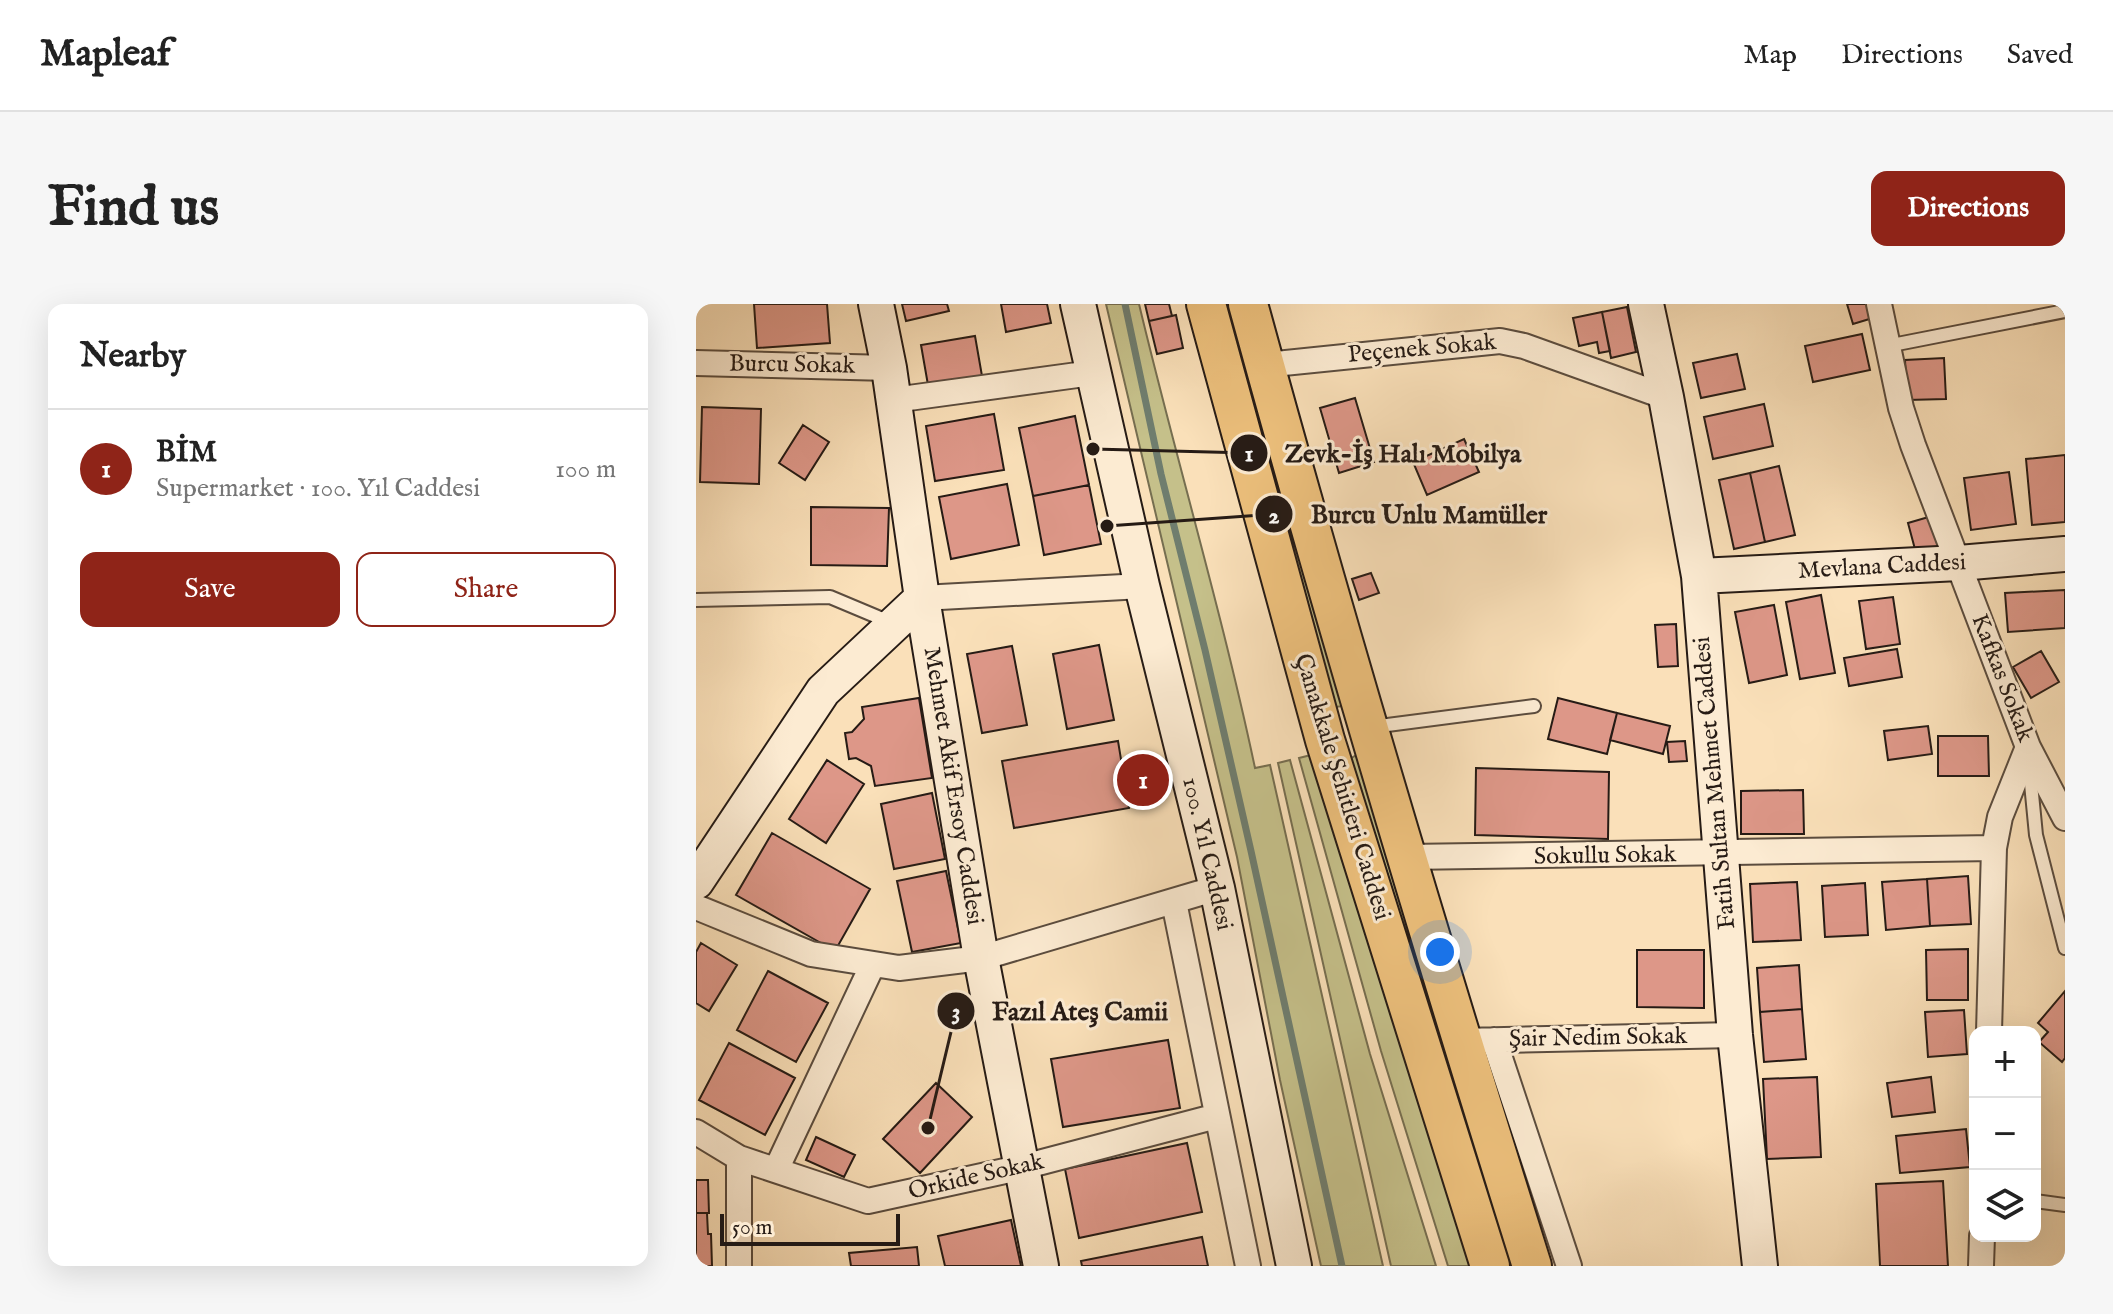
<!DOCTYPE html>
<meta charset="utf-8">
<style>
:root{--surface:#fff;--page:#f6f6f6;--text:#222;--muted:#767676;--line:#e0e0e0;--accent:#8f2418}
body{margin:0;font-family:"IM FELL English",serif;background:var(--page);color:var(--text)}
.controls{position:absolute;right:24px;bottom:24px;display:grid;overflow:hidden;border-radius:16px;box-shadow:0 8px 32px #0002}
.controls button{width:72px;height:72px;display:grid;place-items:center;padding:0;border:0;border-bottom:2px solid var(--line);background:var(--surface);color:var(--text);font:40px sans-serif}
.scale{position:absolute;left:24px;bottom:20px;width:180px;box-sizing:border-box;padding-left:8px;border:4px solid #261b15;border-top:0;font-size:22px;line-height:28px;white-space:nowrap;color:#261b15;-webkit-text-stroke:6px #fcebd2;paint-order:stroke}
.you{position:absolute;left:744px;top:648px;width:28px;height:28px;margin:-20px;border:6px solid #fff;border-radius:50%;background:#1a73e8;box-shadow:0 0 0 12px #1a73e833}
.badge{display:grid;place-items:center;width:52px;height:52px;border-radius:50%;background:var(--accent);color:#fff;font-size:26px;font-weight:700}
.pin{position:absolute;translate:-50% -50%;border:4px solid #fff;box-shadow:0 2px 8px #0006}
.list{margin:0;padding:0;list-style:none}
h2{display:flex;justify-content:space-between;align-items:center;height:104px;margin:0;padding:0 32px;font-size:34px}
h2 small{font-size:26px;font-weight:400;color:var(--muted)}
.list li{display:grid;grid-template-columns:52px 1fr auto;gap:24px;align-items:center;box-sizing:border-box;height:120px;padding:0 32px;border-top:2px solid var(--line)}
.list b{display:block;font-size:30px;white-space:nowrap}
.list p{margin:0;font-size:26px;white-space:nowrap;color:var(--muted)}
.list em{font-size:26px;font-style:normal;color:var(--muted)}
.actions{display:flex;gap:16px;padding:24px 32px}
.actions a{flex:1;padding:18px 0;border:2px solid var(--accent);border-radius:16px;text-align:center;font-size:28px;color:var(--accent)}
.actions .main{background:var(--accent);color:#fff}
.icon{flex:none;width:44px;height:44px;fill:none;stroke:currentColor;stroke-width:2;stroke-linecap:round;stroke-linejoin:round}
.map{position:relative;flex:none;width:1369px;height:962px;overflow:hidden;border-radius:16px}
header{display:flex;align-items:center;gap:48px;box-sizing:border-box;height:112px;padding:0 40px;background:var(--surface);border-bottom:2px solid var(--line)}
header strong{font-size:38px}
nav{display:flex;gap:44px;margin-inline-start:auto;font-size:28px}
.intro{display:flex;align-items:center;justify-content:space-between;box-sizing:border-box;height:192px;padding:0 48px}
h1{margin:0;font-size:56px}
.button{padding:20px 36px;border-radius:16px;background:var(--accent);color:#fff;font-size:28px;font-weight:700}
main{display:flex;gap:48px;padding:0 48px}
aside{flex:1;background:var(--surface);border-radius:16px;box-shadow:0 8px 32px #0002}
.map>svg:first-child{display:block}
</style>
<header>
<strong>Mapleaf</strong>
<nav><a>Map</a><a>Directions</a><a>Saved</a></nav>
</header>
<div class="intro"><h1>Find us</h1><a class="button">Directions</a></div>
<main>
<aside>
<h2>Nearby<small></small></h2>
<ul class="list">
<li><span class="badge">1</span><div><b>BİM</b><p>Supermarket · 100. Yıl Caddesi</p></div><em>100 m</em></li>
</ul>
<div class="actions"><a class="main">Save</a><a>Share</a></div>
</aside>
<div class="map">
<svg width="1369" height="962" viewBox="0 0 1369 962">
<rect width="100%" height="100%" fill="#fae0b9"/>
<filter id="stains"><feTurbulence type="fractalNoise" baseFrequency=".0025" numOctaves="4"/><feColorMatrix values="0 0 0 0 .2 0 0 0 0 .09 0 0 0 0 .02 0 0 0 .5 -.17"/></filter>
<radialGradient id="worn" r=".72"><stop offset=".6" stop-color="#630" stop-opacity="0"/><stop offset="1" stop-color="#630" stop-opacity=".3"/></radialGradient>
<path fill="#c5c08a" stroke="#766e50" stroke-width="2" d="M410,0H443C480,155 526,308 559,464L574,461L687,962H625L584,776L541,553Z
M522,0H534L647,402L640,403Z
M619,450L777,962H752L685,747L603,454Z
M662,450L818,962H807L654,455Z
M594,456L674,750L740,962H695L582,459Z"/>
<g fill="none" stroke-linecap="round" stroke-linejoin="round">
<path stroke="#6f7d6e" stroke-width="7" d="M429,0L465,170L509,346L555,547L646,962"/>
</g>
<path fill="#dd9788" stroke="#261b15" stroke-width="2" d="M58,0H131L134,39L61,44Z
M206,0H251L253,7L210,17Z
M305,0H351L355,19L310,28Z
M449,0H473L476,12L453,17Z
M1151,0H1176L1180,13L1157,20Z
M931,3L940,48L915,54L906,8Z
M906,8L914,47L903,49L901,38L883,42L877,14Z
M480,11L487,44L461,50L453,17Z
M1166,30L1174,66L1117,78L1109,42Z
M279,32L286,72L232,81L225,41Z
M1041,50L1049,85L1005,94L997,59Z
M1248,54L1250,95L1211,96L1209,56Z
M659,94L678,158L643,169L624,104Z
M1068,100L1077,142L1017,155L1008,113Z
M6,103L65,105L63,180L4,178Z
M298,110L308,166L239,177L230,122Z
M379,112L393,181L337,192L323,124Z
M107,121L133,138L109,176L83,159Z
M768,135L783,168L731,191L717,158Z
M1369,151V218L1336,221L1330,155Z
M1083,162L1099,231L1069,238L1054,169Z
M1313,168L1320,220L1275,226L1268,174Z
M1054,169L1069,238L1038,245L1023,176Z
M311,180L323,241L255,255L243,193Z
M393,181L405,240L348,251L337,192Z
M115,203L193,204L191,262L115,261Z
M1236,212L1244,243L1220,249L1212,219Z
M675,269L683,289L663,296L656,275Z
M1369,286V324L1312,328L1309,289Z
M1125,291L1139,369L1104,375L1090,298Z
M1197,293L1204,340L1170,345L1163,297Z
M1078,301L1091,371L1053,379L1039,308Z
M980,320L982,362L962,363L959,321Z
M403,341L418,416L371,425L357,350Z
M316,342L331,421L286,429L271,350Z
M1201,345L1206,373L1153,382L1148,354Z
M1345,347L1363,378L1335,394L1317,363Z
M223,394L236,474L179,482L175,462L160,454L153,455L149,429L156,428L168,415L166,403Z
M862,394L921,409L911,450L852,435Z
M921,409L974,422L967,450L914,436Z
M1232,422L1236,450L1192,456L1188,427Z
M1242,432H1292L1293,472H1242Z
M422,437L433,504L318,524L306,457Z
M989,437L991,457L973,458L971,438Z
M131,456L168,480L130,539L93,515Z
M780,464L913,468L912,535L779,531Z
M1107,486L1108,530H1045V487Z
M236,489L249,555L198,565L185,500Z
M76,529L174,585L139,647L40,591Z
M250,567L265,639L216,648L201,577Z
M1272,572L1275,620L1234,622L1231,575Z
M1231,575L1234,622L1190,626L1186,578Z
M1101,578L1105,636L1057,638L1054,580Z
M1169,579L1172,631L1129,633L1126,582Z
M5,639L41,661L13,707L0,699V648Z
M1272,645V696H1231L1230,646Z
M941,646H1008V704L941,703Z
M1103,661L1106,705L1064,708L1061,664Z
M72,667L132,699L100,758L41,726Z
M1369,687V754L1366,758L1343,738L1352,728L1342,719Z
M1106,705L1110,755L1068,758L1064,708Z
M1268,706L1271,750L1232,753L1229,708Z
M472,736L484,804L367,823L355,755Z
M33,739L99,774L69,831L3,796Z
M1121,773L1125,853L1071,855L1067,775Z
M1235,773L1239,808L1196,813L1191,779Z
M240,779L276,813L224,869L187,835Z
M1270,825L1274,863L1204,869L1200,832Z
M120,833L159,851L148,873L110,856Z
M491,839L506,908L383,934L369,865Z
M0,876H12L13,909H0Z
M1247,877L1252,962H1184L1180,880Z
M0,909H11L12,930H15L16,962H0Z
M315,916L325,962H249L242,932Z
M506,933L512,962H386L385,957Z
M221,943L223,962H155L153,949Z"/>
<g fill="none" stroke-linecap="round" stroke-linejoin="round">
<defs>
<path id="lane" d="M1191,42L1369,7
M0,296L134,293L196,319
M676,423L838,402
M1333,459L1340,531L1369,644
M1339,897L1369,901"/>
<path id="street" d="M1183,0L1205,104L1217,141L1332,443L1369,514
M0,59L193,64
M569,61L804,37L828,42L970,93
M198,96L396,69
M226,294L446,282
M711,553L1298,544
M478,598L552,962
M0,603L115,650L203,664L285,654L521,584
M1293,728L1298,544L1304,513L1332,443
M798,736L873,962
M765,737L1039,731
M0,828L43,854L172,897L327,863L521,812
M80,866L177,660
M43,962V854
M1285,962L1286,932"/>
<path id="secondary" d="M180,0L193,64L226,294L285,654L345,962
M382,0L446,282L521,584L598,962
M950,0L970,93L1003,272L1039,731L1064,962
M1003,272L1263,259L1369,250
M0,578L127,387L226,294"/>
<path id="primary" d="M510,0L629,436L794,962
M552,0C640,322 736,643 836,962"/>
</defs>
<use href="#lane" stroke="#5b4c3e" stroke-width="16"/>
<use href="#street" stroke="#5b4c3e" stroke-width="28"/>
<use href="#secondary" stroke="#261b15" stroke-width="38"/>
<use href="#primary" stroke="#261b15" stroke-width="42"/>
<use href="#lane" stroke="#fcebd2" stroke-width="12"/>
<use href="#street" stroke="#fcebd2" stroke-width="24"/>
<use href="#secondary" stroke="#fcebd2" stroke-width="34"/>
<use href="#primary" stroke="#edc07c" stroke-width="38"/>
</g>
<g text-anchor="middle" dominant-baseline="central" stroke-width="6" stroke-linejoin="round" paint-order="stroke">
<g font-size="24" fill="#261b15" stroke="#fcebd2">
<text transform="translate(726 45) rotate(-5)">Peçenek Sokak</text>
<text transform="translate(96 61) rotate(1)">Burcu Sokak</text>
<text transform="translate(1186 263) rotate(-3)">Mevlana Caddesi</text>
<text transform="translate(1306 374) rotate(69)">Kafkas Sokak</text>
<text transform="translate(1019 479) rotate(-95)">Fatih Sultan Mehmet Caddesi</text>
<text transform="translate(257 482) rotate(81)">Mehmet Akif Ersoy Caddesi</text>
<text transform="translate(646 483) rotate(73)">Çanakkale Şehitleri Caddesi</text>
<text transform="translate(511 550) rotate(77)">100. Yıl Caddesi</text>
<text transform="translate(909 552) rotate(-1)">Sokullu Sokak</text>
<text transform="translate(902 734) rotate(-1)">Şair Nedim Sokak</text>
<text transform="translate(280 873) rotate(-13)">Orkide Sokak</text>
</g>
</g>
<path fill="none" stroke="#261b15" stroke-width="3" d="M397 145L553 149M411 222L578 210M232 824L260 707"/>
<g fill="#261b15" stroke="#fcebd2" stroke-width="3">
<circle cx="397" cy="145" r="8"/>
<circle cx="411" cy="222" r="8"/>
<circle cx="232" cy="824" r="8"/>
<circle cx="553" cy="149" r="20"/>
<circle cx="578" cy="210" r="20"/>
<circle cx="260" cy="707" r="20"/>
</g>
<g font-size="24" text-anchor="middle" font-weight="bold" fill="#fff">
<text x="553" y="157">1</text>
<text x="578" y="219">2</text>
<text x="260" y="715">3</text>
</g>
<g font-size="26" text-anchor="middle" font-weight="bold" fill="#261b15" stroke="#fcebd2" stroke-width="6" stroke-linejoin="round" paint-order="stroke">
<text x="707" y="158">Zevk-İş Halı Mobilya</text>
<text x="733" y="219">Burcu Unlu Mamüller</text>
<text x="384" y="716">Fazıl Ateş Camii</text>
</g>
<rect width="100%" height="100%" filter="url(#stains)"/>
<rect width="100%" height="100%" fill="url(#worn)"/>
</svg>
<div class="controls">
<button>+</button>
<button>−</button>
<button><svg class="icon" aria-label="layers" viewBox="0 0 24 24"><path d="M12 4l9 5-9 5-9-5zM3 14l9 5 9-5"/></svg></button>
</div>
<div class="scale">50 m</div>
<div class="you"></div>
<div class="pin badge" style="left:447px;top:476px">1</div>
</div>
</main>
